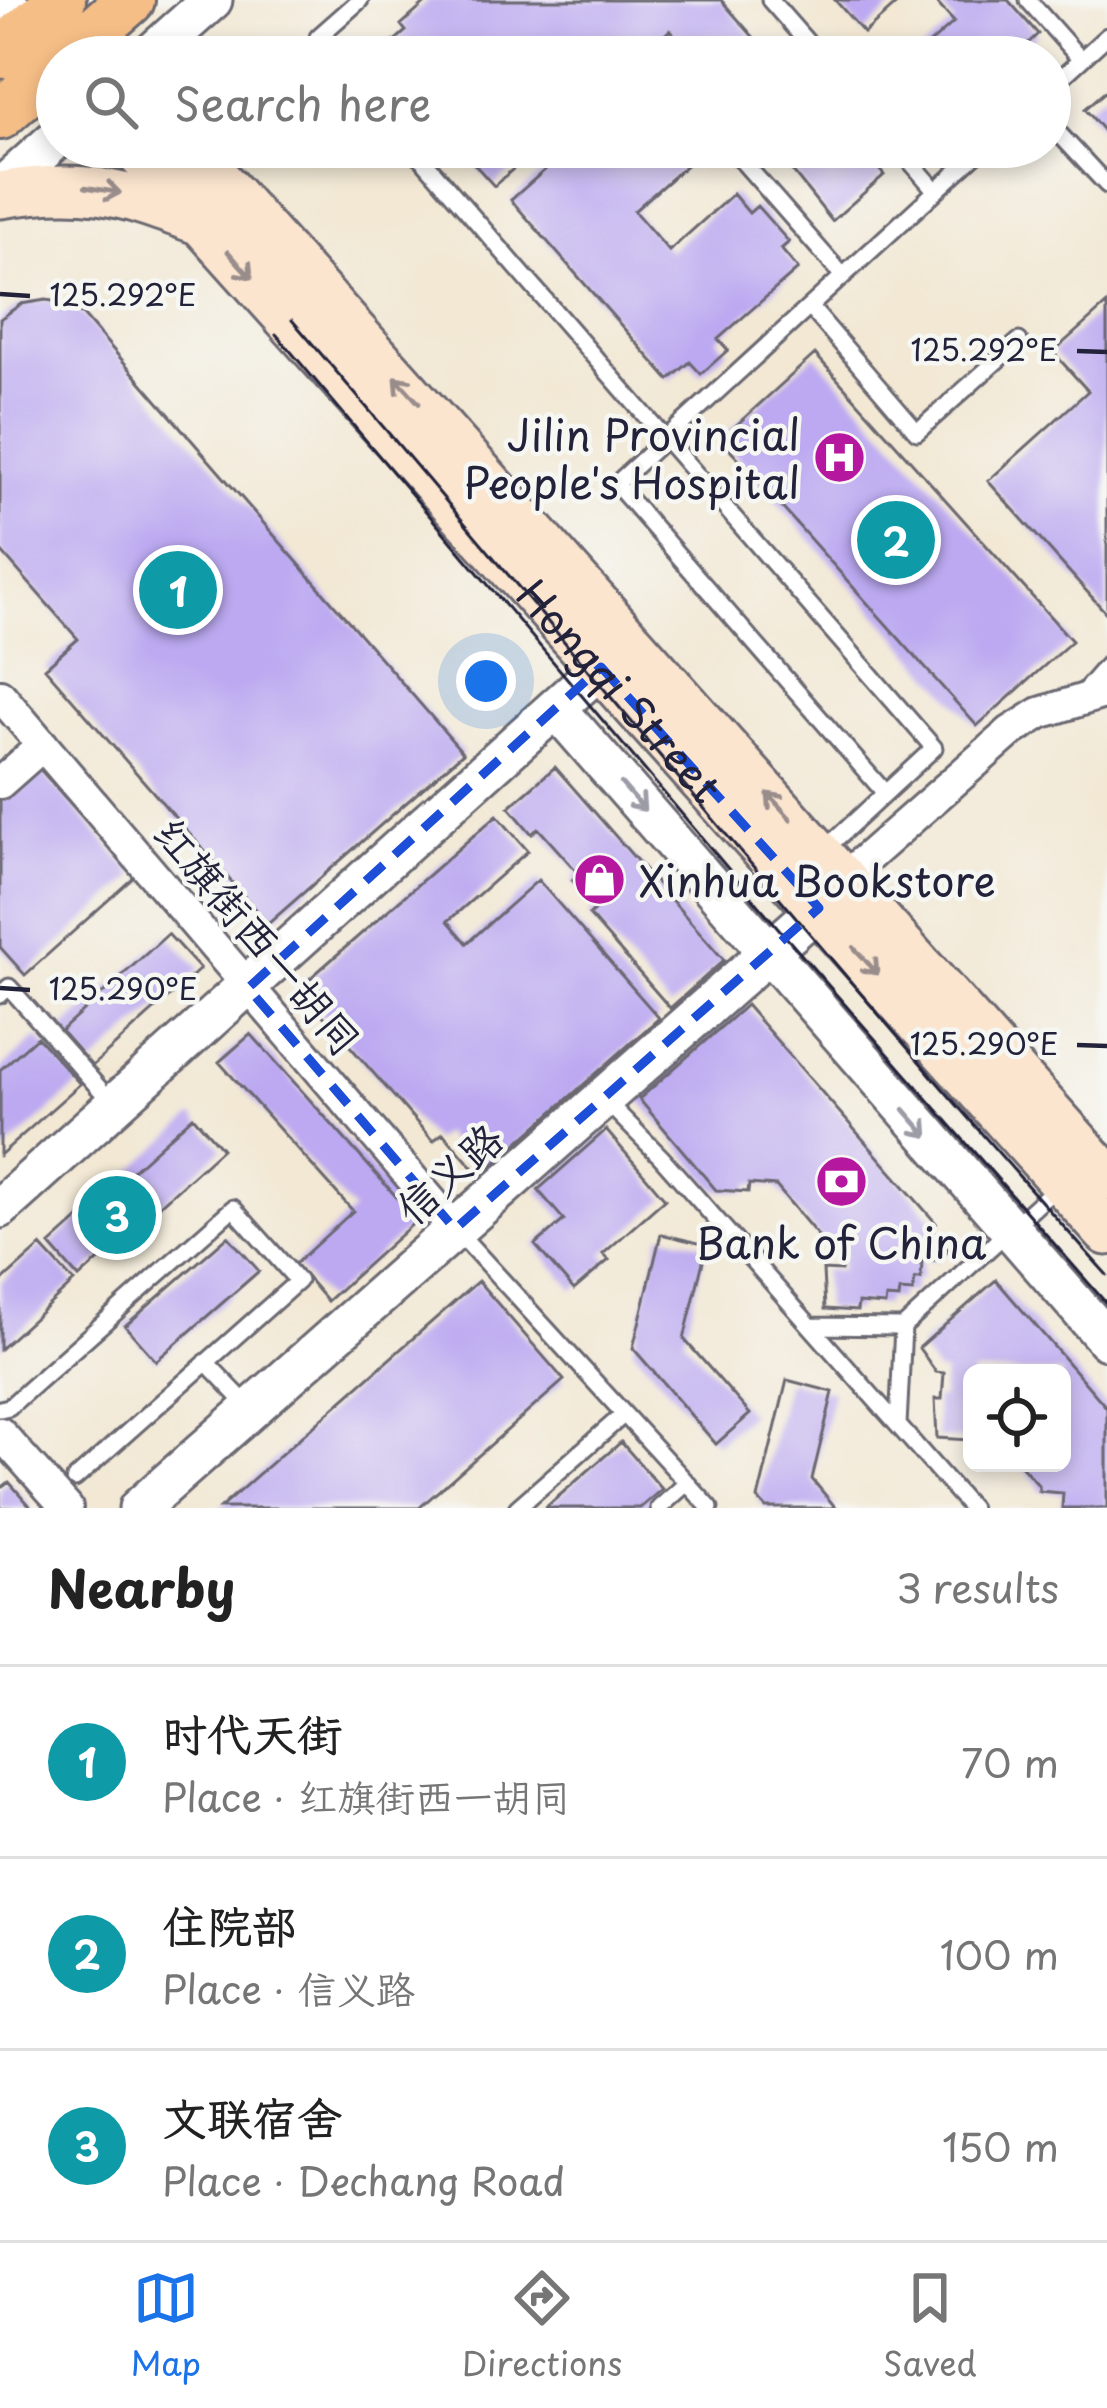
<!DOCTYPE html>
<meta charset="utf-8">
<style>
:root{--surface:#fff;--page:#f2f2f2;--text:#222;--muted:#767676;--line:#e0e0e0;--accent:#1a73e8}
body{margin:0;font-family:"Playpen Sans","LXGW WenKai TC",sans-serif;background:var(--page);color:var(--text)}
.controls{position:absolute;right:36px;bottom:36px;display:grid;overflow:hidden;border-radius:18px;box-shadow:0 6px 18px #0003}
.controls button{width:108px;height:108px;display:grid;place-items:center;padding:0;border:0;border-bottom:3px solid var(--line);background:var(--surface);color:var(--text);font:60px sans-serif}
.you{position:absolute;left:486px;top:681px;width:42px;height:42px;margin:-30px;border:9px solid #fff;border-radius:50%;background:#1a73e8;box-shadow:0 0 0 18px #1a73e833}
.badge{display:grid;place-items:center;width:78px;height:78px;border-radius:50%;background:var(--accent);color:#fff;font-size:39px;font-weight:700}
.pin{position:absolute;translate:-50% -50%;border:6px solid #fff;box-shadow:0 3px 12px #0006}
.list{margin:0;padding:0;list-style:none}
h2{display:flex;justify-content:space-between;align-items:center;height:156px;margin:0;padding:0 48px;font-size:51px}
h2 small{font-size:39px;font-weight:400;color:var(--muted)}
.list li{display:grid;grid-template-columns:78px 1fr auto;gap:36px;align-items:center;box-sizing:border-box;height:192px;padding:0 48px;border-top:3px solid var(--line)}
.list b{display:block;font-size:45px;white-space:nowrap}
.list p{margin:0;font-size:39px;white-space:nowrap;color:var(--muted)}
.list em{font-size:39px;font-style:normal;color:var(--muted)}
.icon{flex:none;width:66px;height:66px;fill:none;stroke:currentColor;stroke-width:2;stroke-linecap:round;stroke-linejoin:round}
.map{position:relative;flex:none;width:1107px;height:1508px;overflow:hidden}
.search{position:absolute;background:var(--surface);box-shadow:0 6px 18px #0003;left:36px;right:36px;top:36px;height:132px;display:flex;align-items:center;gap:30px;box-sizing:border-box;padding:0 42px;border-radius:66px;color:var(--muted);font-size:45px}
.sheet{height:732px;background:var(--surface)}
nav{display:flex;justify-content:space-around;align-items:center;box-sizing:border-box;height:168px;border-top:3px solid var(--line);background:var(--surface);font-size:33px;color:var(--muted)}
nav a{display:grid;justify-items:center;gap:6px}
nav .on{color:var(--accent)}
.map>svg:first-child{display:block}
</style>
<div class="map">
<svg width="1107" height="1508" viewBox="0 0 1107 1508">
<rect width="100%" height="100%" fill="#f6f6f2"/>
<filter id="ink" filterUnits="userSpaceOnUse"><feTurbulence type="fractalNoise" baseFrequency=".00833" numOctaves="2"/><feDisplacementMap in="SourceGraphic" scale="24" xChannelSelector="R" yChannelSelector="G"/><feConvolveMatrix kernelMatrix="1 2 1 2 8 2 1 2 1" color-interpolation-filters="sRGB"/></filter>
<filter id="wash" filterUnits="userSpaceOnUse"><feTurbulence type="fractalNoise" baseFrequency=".004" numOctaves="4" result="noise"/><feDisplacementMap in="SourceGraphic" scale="48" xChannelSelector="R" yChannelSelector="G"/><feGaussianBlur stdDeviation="2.7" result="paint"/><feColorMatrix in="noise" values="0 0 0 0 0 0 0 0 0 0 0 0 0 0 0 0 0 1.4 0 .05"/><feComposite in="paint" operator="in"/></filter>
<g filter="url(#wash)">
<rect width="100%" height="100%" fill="#f2e8d4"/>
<g id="blocks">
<path fill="#bca9f1" d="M429,0H721L771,57H694L670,30L639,57H389L391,44L406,31L401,25Z
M835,0H901L864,33Z
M934,0H1008L1038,34L1013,57H915L954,22Z
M1107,90V135L1085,109Z
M459,147H538L494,186Z
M571,147H693L699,154L634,211L669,251L733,194L749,213L757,206L789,242L781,249L798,269L718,339L728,350L701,374L690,362L669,380L511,200Z
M773,147H850L856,154L861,148L884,175L832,221Z
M46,300L59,302L83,315L463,753L268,924L45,668L78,639L0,550V319L21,304Z
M1107,304V614L988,481L1088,391L1053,352Z
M815,354L1072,641L977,726L721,439Z
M38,767L135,876L25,975L0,947V801Z
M555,767L724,960L670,1008L589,915L597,908L572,880L579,874L538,828L532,834L509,807Z
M497,815L528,851L448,921L467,943L538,880L659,1018L480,1176L443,1133L433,1141L299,988Z
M168,934L200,969L92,1066L61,1031Z
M746,1005L936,1223L930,1228L949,1250L937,1260H922L921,1279H915L913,1292L900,1291L899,1299L886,1298L885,1305L858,1303L857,1311L825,1309L823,1270L841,1271L843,1245L824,1243L776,1186L749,1184L748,1192L716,1190L639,1099Z
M251,1034L417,1220L327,1301L295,1264L353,1211L219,1062Z
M37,1037L80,1084L0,1155V1070Z
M193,1116L222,1149L79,1278L50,1245Z
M606,1130L665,1199L603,1254L609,1260L574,1290L535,1245L564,1220L538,1190Z
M661,1234L707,1245L684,1339L750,1414L716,1444L633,1348Z
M228,1236L259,1271L156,1361L125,1326Z
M41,1246L74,1282L0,1349V1283Z
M996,1280L1107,1408V1508H1062L1063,1493L1039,1491V1486L1019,1463H1062V1373H972L969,1440L937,1438L935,1399H942L944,1373L936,1372L919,1348Z
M478,1281L564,1380L419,1508H220Z
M787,1380L833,1392L812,1479L836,1508H766L758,1499Z
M621,1442L662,1489L640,1508H545Z
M9,1482L32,1508H0V1489Z"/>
</g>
</g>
<g filter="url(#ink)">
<use href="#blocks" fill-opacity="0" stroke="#6b6771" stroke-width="3"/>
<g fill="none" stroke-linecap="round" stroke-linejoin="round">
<defs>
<path id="service" d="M770,0L820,57
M1028,0L1081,60
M335,57L318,37L360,0
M1050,88L1107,36
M1050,124L1107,185
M412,147L934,748L823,851
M730,147L843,276
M898,147L936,191
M810,307L917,432L1019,341
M1080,696L1107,665
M885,793L616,484L984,147
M0,995L9,987L115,1106
M605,1100L661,1157L971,1508
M457,1231L710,1508
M811,1326L903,1327
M206,1362L250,1408
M0,1409L9,1407L233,1208L298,1281L75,1479
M898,1425L903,1327L1060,1184
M517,1508L623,1415
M659,1508L687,1483"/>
<path id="minor" d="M0,695L455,1229
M0,783L43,745
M844,878L1010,732L1040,713L1107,692
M0,1433L67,1508"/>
<path id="tertiary" d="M4,0L28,28
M148,57L212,0
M0,189L57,138
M556,708L1107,1340
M0,1208L601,667
M139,1508L819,908"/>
<g id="secondary">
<path id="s1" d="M134,147L1107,1232"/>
<path d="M189,147L1107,1177"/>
<path d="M0,195C82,181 119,191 195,220"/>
</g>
<path id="primary" d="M0,54L61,0
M65,57L130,0
M0,115L57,64"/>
</defs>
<use href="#service" stroke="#6b6771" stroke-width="21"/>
<use href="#minor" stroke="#6b6771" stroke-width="36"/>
<use href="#tertiary" stroke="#6b6771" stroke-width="45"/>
<use href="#secondary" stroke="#6b6771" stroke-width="51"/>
<use href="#primary" stroke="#6b6771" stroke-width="54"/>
<use href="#service" stroke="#fff" stroke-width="15"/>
<use href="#minor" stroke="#fff" stroke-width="30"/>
<use href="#tertiary" stroke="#fff" stroke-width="39"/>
<use href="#secondary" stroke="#fbe5cf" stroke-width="45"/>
<use href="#primary" stroke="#f6be87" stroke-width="48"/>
<path stroke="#22223b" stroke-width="3" d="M292,320C565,637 827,964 1107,1275
M276,334L785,936L1107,1304"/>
</g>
<defs><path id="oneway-shaft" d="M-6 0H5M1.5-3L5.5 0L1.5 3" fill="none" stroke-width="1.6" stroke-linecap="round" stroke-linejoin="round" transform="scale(3)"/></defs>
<g stroke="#998d8c">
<use href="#oneway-shaft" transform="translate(103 190) rotate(9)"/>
<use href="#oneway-shaft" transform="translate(240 265) rotate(48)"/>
<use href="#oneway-shaft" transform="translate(407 390) rotate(-132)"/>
<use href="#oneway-shaft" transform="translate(779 806) rotate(-132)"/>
<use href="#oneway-shaft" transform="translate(866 961) rotate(48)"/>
</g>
<g stroke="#9c9ca7">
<use href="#oneway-shaft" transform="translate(633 797) rotate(49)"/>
<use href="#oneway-shaft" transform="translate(916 1123) rotate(49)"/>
</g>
</g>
<path fill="none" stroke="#1d4ed8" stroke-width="9" stroke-dasharray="24 15" stroke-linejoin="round" d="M601,667L819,908L455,1229L248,988Z"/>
<path fill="none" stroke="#22223b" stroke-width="4.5" d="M0,294L30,296M1077,351L1107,352M0,988L30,990M1077,1045L1107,1046"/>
<defs>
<symbol id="hospital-disc" viewBox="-11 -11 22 22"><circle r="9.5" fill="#b5179e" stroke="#f6f6f2"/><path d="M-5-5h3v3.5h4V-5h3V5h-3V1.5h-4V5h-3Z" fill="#fff"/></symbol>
<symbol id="shop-disc" viewBox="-11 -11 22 22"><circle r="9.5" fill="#b5179e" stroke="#f6f6f2"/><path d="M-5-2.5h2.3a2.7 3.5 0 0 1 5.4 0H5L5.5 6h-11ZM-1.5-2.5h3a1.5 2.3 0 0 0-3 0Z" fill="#fff"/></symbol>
<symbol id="bank-disc" viewBox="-11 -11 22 22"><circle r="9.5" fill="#b5179e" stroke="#f6f6f2"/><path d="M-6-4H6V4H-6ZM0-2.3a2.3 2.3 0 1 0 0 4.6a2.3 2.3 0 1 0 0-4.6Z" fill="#fff"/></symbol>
</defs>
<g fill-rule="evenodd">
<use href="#hospital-disc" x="810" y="428" width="59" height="59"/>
<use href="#shop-disc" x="570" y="850" width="59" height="59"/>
<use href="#bank-disc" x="812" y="1152" width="59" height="59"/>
</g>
<g text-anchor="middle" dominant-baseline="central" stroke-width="9" stroke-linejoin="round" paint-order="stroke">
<g font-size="42" fill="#22223b" stroke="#f6f6f2" text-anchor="end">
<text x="800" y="433">Jilin Provincial<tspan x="800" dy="48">People's Hospital</tspan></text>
<text x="639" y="879" text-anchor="start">Xinhua Bookstore</text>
<text x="841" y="1241" text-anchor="middle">Bank of China</text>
</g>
<g font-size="42" fill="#22223b" stroke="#f6f6f2">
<text stroke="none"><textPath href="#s1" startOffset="729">Hongqi Street</textPath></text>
<text transform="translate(259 935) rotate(50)">红旗街西一胡同</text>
<text transform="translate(448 1172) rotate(-42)">信义路</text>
</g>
</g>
<g font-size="30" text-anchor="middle" fill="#22223b" stroke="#f6f6f2" stroke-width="9" stroke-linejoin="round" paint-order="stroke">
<text x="123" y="306">125.292°E</text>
<text x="984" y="361">125.292°E</text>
<text x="123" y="1000">125.290°E</text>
<text x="984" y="1055">125.290°E</text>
</g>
</svg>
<div class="controls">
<button><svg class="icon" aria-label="locate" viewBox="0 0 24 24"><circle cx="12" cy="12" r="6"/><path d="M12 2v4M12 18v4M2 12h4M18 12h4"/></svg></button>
</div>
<div class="you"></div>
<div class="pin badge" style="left:178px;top:590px;background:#0f9aa8">1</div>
<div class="pin badge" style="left:896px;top:540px;background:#0f9aa8">2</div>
<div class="pin badge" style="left:117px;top:1215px;background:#0f9aa8">3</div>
<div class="search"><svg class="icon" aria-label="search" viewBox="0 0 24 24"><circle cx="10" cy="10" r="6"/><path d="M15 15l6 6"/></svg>Search here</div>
</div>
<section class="sheet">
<h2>Nearby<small>3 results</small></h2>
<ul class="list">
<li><span class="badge" style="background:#0f9aa8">1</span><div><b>时代天街</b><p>Place · 红旗街西一胡同</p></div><em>70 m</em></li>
<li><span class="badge" style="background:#0f9aa8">2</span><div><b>住院部</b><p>Place · 信义路</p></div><em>100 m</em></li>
<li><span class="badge" style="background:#0f9aa8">3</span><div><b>文联宿舍</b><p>Place · Dechang Road</p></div><em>150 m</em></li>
</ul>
</section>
<nav>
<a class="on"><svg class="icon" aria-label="map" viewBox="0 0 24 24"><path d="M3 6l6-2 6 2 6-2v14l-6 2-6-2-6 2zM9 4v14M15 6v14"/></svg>Map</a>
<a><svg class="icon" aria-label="directions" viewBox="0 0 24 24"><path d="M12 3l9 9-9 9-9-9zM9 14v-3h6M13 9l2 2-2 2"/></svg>Directions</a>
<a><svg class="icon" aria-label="saved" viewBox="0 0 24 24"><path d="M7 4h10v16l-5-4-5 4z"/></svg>Saved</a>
</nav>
